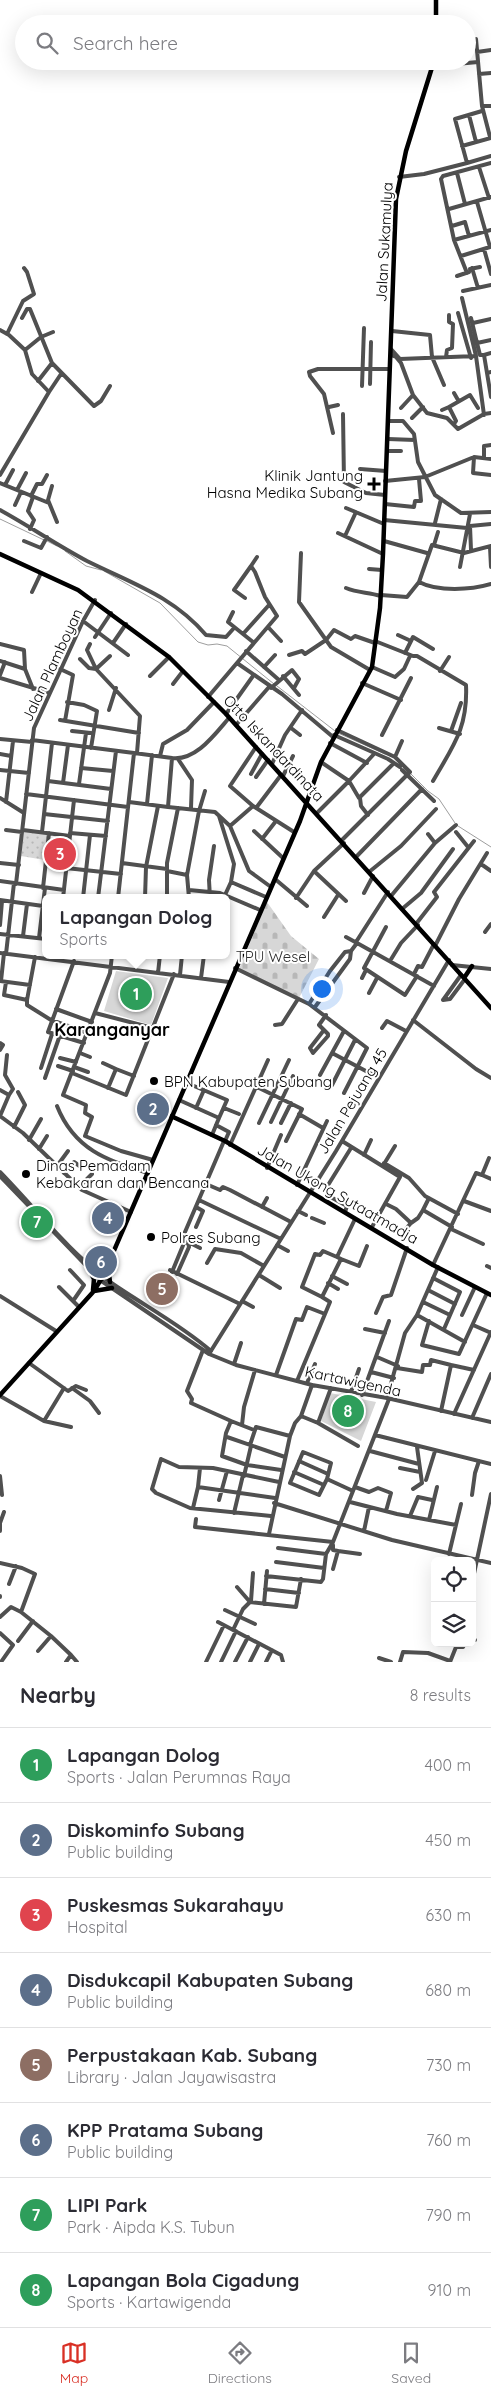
<!DOCTYPE html>
<meta charset="utf-8">
<style>
:root{--surface:#fff;--page:#f7f7f7;--text:#2b2b33;--muted:#7c7c81;--line:#e1e1e2;--accent:#d93025}
body{margin:0;font-family:Quicksand,sans-serif;background:var(--page);color:var(--text)}
.controls{position:absolute;right:15px;bottom:15px;display:grid;overflow:hidden;border-radius:8px;box-shadow:0 5px 20px #0002}
.controls button{width:45px;height:45px;display:grid;place-items:center;padding:0;border:0;border-bottom:1px solid var(--line);background:var(--surface);color:var(--text);font:25px sans-serif}
.you{position:absolute;left:321px;top:988px;width:18px;height:18px;margin:-12px;border:4px solid #fff;border-radius:50%;background:#1a73e8;box-shadow:0 0 0 8px #1a73e833}
.badge{display:grid;place-items:center;width:32px;height:32px;border-radius:50%;background:var(--accent);color:#fff;font-size:16px;font-weight:700}
.pin{position:absolute;translate:-50% -50%;border:2px solid #fff;box-shadow:0 1px 5px #0006}
.popup{position:absolute;left:42px;top:894px;width:188px;height:65px;box-sizing:border-box;display:grid;place-content:center;border-radius:8px;background:var(--surface);filter:drop-shadow(0 1px 4px #0005);font-size:16px;white-space:nowrap;color:var(--muted)}
.popup b{font-size:19px;color:var(--text)}
.popup::after{content:'';position:absolute;left:50%;top:100%;margin-left:-10px;border:10px solid transparent;border-top-color:var(--surface)}
.list{margin:0;padding:0;list-style:none}
h2{display:flex;justify-content:space-between;align-items:center;height:65px;margin:0;padding:0 20px;font-size:21px}
h2 small{font-size:16px;font-weight:400;color:var(--muted)}
.list li{display:grid;grid-template-columns:32px 1fr auto;gap:15px;align-items:center;box-sizing:border-box;height:75px;padding:0 20px;border-top:1px solid var(--line)}
.list b{display:block;font-size:19px;white-space:nowrap}
.list p{margin:0;font-size:16px;white-space:nowrap;color:var(--muted)}
.list em{font-size:16px;font-style:normal;color:var(--muted)}
.icon{flex:none;width:28px;height:28px;fill:none;stroke:currentColor;stroke-width:2;stroke-linecap:round;stroke-linejoin:round}
.map{position:relative;flex:none;width:491px;height:1662px;overflow:hidden}
.search{position:absolute;background:var(--surface);box-shadow:0 5px 20px #0002;left:15px;right:15px;top:15px;height:55px;display:flex;align-items:center;gap:12px;box-sizing:border-box;padding:0 18px;border-radius:28px;color:var(--muted);font-size:19px}
.sheet{height:665px;background:var(--surface)}
nav{display:flex;justify-content:space-around;align-items:center;box-sizing:border-box;height:70px;border-top:1px solid var(--line);background:var(--surface);font-size:14px;color:var(--muted)}
nav a{display:grid;justify-items:center;gap:2px}
nav .on{color:var(--accent)}
.map>svg:first-child{display:block}
</style>
<div class="map">
<svg width="491" height="1662" viewBox="0 0 491 1662">
<defs>
<pattern id="grass-dots" width="8" height="8" patternUnits="userSpaceOnUse" patternTransform="scale(1.25)"><rect width="8" height="8" fill="#d7d7d7"/><path d="M2 2h.1M6 6h.1" fill="none" stroke="#b7b7b7" stroke-width="1.8" stroke-linecap="round"/></pattern>
<pattern id="cemetery-stones" width="16" height="16" patternUnits="userSpaceOnUse" patternTransform="scale(1.25)"><rect width="16" height="16" fill="#d7d7d7"/><path d="M2 7V4a2 2 0 0 1 4 0v3zM10 15v-3a2 2 0 0 1 4 0v3z" fill="#b7b7b7"/></pattern>
</defs>
<rect width="100%" height="100%" fill="#fff"/>
<path fill="url(#grass-dots)" d="M24,831L48,834L45,860L21,856Z"/>
<path fill="url(#cemetery-stones)" d="M267,902L291,936L319,959L299,998L239,969Z"/>
<path fill="#d7d7d7" d="M116,971L168,978L151,1025L104,1011Z
M330,1393L376,1402L361,1441L321,1421Z"/>
<g fill="none" stroke-linecap="round" stroke-linejoin="round">
<path stroke="#9e9e9e" stroke-width="1" d="M0,519L44,540
M47,541L57,546
M65,551L86,566L101,570
M104,571L160,603L198,642L208,645L217,644L227,646L274,684
M277,686L335,731
M338,733L385,754
M410,773L428,791L439,799L455,823
M458,826L491,847"/>
<path stroke="#505050" stroke-width="4" d="M476,39L482,106L490,137
M477,52L491,50
M434,66L478,62
M479,74L491,73
M482,106H491
M469,115L476,142
M462,146L491,138
M467,163L491,156
M479,167L489,198
M457,173L465,204
M399,177L424,174L467,163L455,119L482,111
M477,202L490,247
M449,209L491,197
M452,226L465,222L469,236
M454,240L491,230
M484,249L491,274
M461,256L490,247
M472,268L478,288
M470,269L480,267
M467,273L454,240L441,179L443,176L491,163
M457,276L469,272
M463,291L491,285
M458,313L471,358
M22,318L27,309H30L52,363L94,406L101,401L110,386
M471,318L477,343
M473,323L491,319
M0,330L9,335L25,350L32,374L49,392L0,475
M392,331L430,335L432,357L444,385
M7,334L23,301L34,294L27,272L24,268
M391,349L400,359L476,356L462,298
M25,350L41,337L53,332
M391,355L396,357L401,363L413,395L427,413L447,418L458,429L484,414L491,413
M484,355H480L477,343L491,340
M476,356L484,415
M446,357L447,350L452,348L453,324L449,322V315
M491,372L487,373L491,397
M487,373L484,355L491,353
M38,381L52,363
M370,384L371,342
M362,386L364,328
M49,392L61,374
M454,393L458,400
M329,407L338,405
M401,408L413,395
M442,410L449,407
M343,414L344,482L366,493L385,495
M412,418L423,407
M388,421H403L414,434L418,462L435,495L461,513L491,512
M454,424L456,421L449,407L470,395L478,408
M333,433L324,394L310,376L309,372L318,369H389
M388,439L415,440
M388,451H401
M474,457L473,473L491,475
M484,458V446L491,445
M360,469L386,471
M385,481L425,477L474,457L491,459
M0,483L49,503
M5,485L13,470
M52,486L48,500L57,522
M17,490L26,473
M31,496L37,484H42L47,475
M385,504L414,507L415,501H421L419,479
M15,505L21,492
M346,508L384,524
M0,510C29,526 57,545 87,561C131,583 173,596 206,635L226,637L234,628
M384,520L467,528
M435,523L441,499
M30,529L34,520L28,511L33,497
M338,533L383,554
M345,536L356,512
M24,541L41,548L47,537
M384,541L427,553
M434,545L438,532
M490,547L491,567
M471,550L470,526L491,524
M301,553L299,602L331,647L370,670
M460,567L470,514
M369,569L382,570
M419,582L432,545L464,553L491,546
M346,588C358,593 368,592 381,596
M32,592L41,573
M381,595L407,597L419,582C438,592 471,590 491,584
M245,598L234,590L251,566
M233,612L228,622L253,642
M83,621L128,655
M268,627L281,641
M243,634L269,605
M398,635L411,641
M95,637L111,613
M375,641L413,656H417L466,685C468,728 453,746 433,781
M113,643L126,624
M0,644L24,650L25,669L33,689
M90,644L87,650L96,669L110,656
M246,651L279,680
M405,653L413,637L433,649
M289,655L302,651L305,654L326,640L334,630L351,639L355,636L375,643
M80,659L89,668L96,669L140,716L137,753
M0,661L25,669
M237,663L282,694L333,737
M264,667L275,655
M372,667L395,677L404,669L410,656
M60,669L73,675L65,721
M440,671L449,657
M0,675L5,662
M150,676L169,657
M283,676L299,695
M0,678L50,693
M362,683L401,700
M173,684L183,671
M271,688L292,670L299,679L294,688
M208,697L277,616L265,597L255,572L251,566L257,557
M67,702L84,705L97,711L91,748
M109,710L116,688
M226,714L253,676
M60,720L139,733
M236,725L269,687
M291,728L300,735
M439,728L460,734
M337,730L395,757
M72,731L91,733
M451,731L461,703
M334,735L388,759L400,767
M382,735L411,678
M0,739L32,742
M32,740L134,753L118,898
M330,743L367,763
M256,747L230,786L253,806L294,832
M0,754L11,756
M374,754L349,781L359,798L394,763
M160,756L163,744L187,730L214,702
M172,758C196,761 215,734 229,718
M178,759L192,780L191,808
M272,764L285,735L302,710
M81,768L113,771
M0,770L29,773
M402,770L434,801
M251,774L262,754
M283,776L293,756
M256,777L268,760
M48,781L111,789
M63,783L68,745
M79,784L86,733
M26,794L128,807
M0,798L24,813
M360,798L361,806L368,815
M6,802L13,741
M129,802L168,807L172,758L134,753
M147,804L152,755
M168,807L215,812L230,826L249,871L271,887
M256,808L281,775
M199,811L205,791
M317,813L349,781L321,762
M44,814L108,821
M219,816L234,864L231,882L225,895
M230,826L253,806
M6,830L22,832
M23,830L70,836
M254,831L283,858
M42,832L52,743
M456,832L468,847
M70,833L106,836
M428,834L435,843
M262,839L276,821
M342,840L410,772L395,757L402,741
M356,857L422,789
M0,863L19,865
M122,863L167,869
M481,864L491,871
M66,868L121,874
M167,871L187,875
M314,871L346,901
M369,872L401,846L436,809
M275,879L307,906
M0,881L64,890
M231,882L266,897
M16,884L34,728L83,621L95,600
M43,888L49,833
M189,890L220,893L260,910
M364,893L373,876
M391,896L435,843L456,825
M63,898L74,800
M83,898L90,835
M98,898L116,751
M145,898L146,867L158,806
M167,898V863L178,808
M189,898L187,875L199,811
M210,898L209,880L214,846
M296,898L314,871L344,843
M0,900L43,906
M402,909L421,893L453,849
M324,917L338,895
M416,924L437,897L434,892L474,841
M0,925L2,901
M386,927L364,968L405,995L417,976
M485,932L491,924
M0,934L46,939
M23,936L27,904
M346,937L357,943
M39,938L45,888
M356,942L388,892
M435,946L459,899L487,853
M0,953L229,982
M6,954L14,883
M112,955L110,973L63,1095L86,1105L85,1113L92,1117L85,1136L121,1151L153,1160
M74,961L48,1032L84,1043
M390,961L401,943L418,925
M452,965L491,969
M235,968L309,1004L367,1048L344,1093
M158,973L160,955
M414,974L418,966L422,967L434,944
M180,975L182,955
M201,978L204,955
M362,978L366,970
M0,981L30,985
M1,981L4,953
M6,982L4,995L27,1000L35,957
M369,993L377,978
M27,1000V1005L51,1020L88,1033
M443,1000L450,999L465,979
M443,1000L461,975
M309,1004L330,971L345,952L351,951
M315,1007L350,959L351,951L357,943L434,986
M56,1009L92,1022
M95,1013L153,1028
M413,1020L476,1069L491,1078
M275,1025L282,1024L298,999
M382,1028L387,1021L406,1031
M324,1030L310,1048L313,1053L328,1036V1034L319,1025L326,1015
M0,1043L3,1045L0,1050
M80,1053L90,1057
M332,1053L379,1078
M7,1055L5,1075L13,1089L9,1095
M60,1058L76,1062
M103,1063L116,1069
M58,1066L73,1071
M74,1067L88,1072
M41,1068L52,1034
M72,1073L126,1095L174,974
M320,1075L344,1031
M45,1078L60,1035
M187,1083L227,1100L219,1118
M332,1085L355,1040
M257,1087L302,1109L286,1141
M108,1088L116,1069L134,1076
M0,1090L9,1095L0,1116L23,1133L82,1190L131,1212
M179,1100L219,1118L212,1135
M57,1106C74,1149 107,1161 148,1173
M196,1108L204,1090
M224,1108L239,1114
M299,1114L323,1128
M271,1122L293,1076
M259,1123L289,1060
M281,1123L291,1103
M216,1125L229,1132L225,1141
M14,1127L25,1105L18,1092
M29,1140L41,1119
M342,1141L400,1177L372,1227
M230,1145L268,1060
M39,1149L47,1136
M364,1155L371,1140
M384,1163L409,1178L425,1196L458,1214
M384,1164L395,1146
M57,1166L68,1151
M267,1168L281,1135
M0,1172C36,1209 68,1251 110,1282C143,1305 180,1324 211,1351
M64,1173L74,1162L81,1167
M482,1175L491,1179
M0,1176L100,1280L209,1354L236,1365L312,1385L387,1398L491,1422
M206,1184L220,1190L223,1187L230,1190L291,1222
M297,1185L327,1121
M79,1187L92,1174
M429,1198L423,1210L452,1227
M199,1200L281,1239
M464,1201L491,1211
M386,1204L396,1209L411,1223L418,1218L423,1210
M262,1207L267,1198
M298,1211L306,1215
M345,1212L347,1206L327,1195L325,1190L351,1148
M312,1218L324,1223
M196,1227L203,1211L196,1207
M451,1229L483,1244
M404,1231L411,1223
M185,1232L224,1141
M277,1245L288,1251
M341,1259L359,1266L367,1246
M207,1263L215,1249L241,1253L264,1266
M433,1265L476,1173L482,1175L489,1158
M487,1266L491,1268
M70,1270L84,1285L73,1301
M170,1270L240,1304
M172,1272L184,1243L188,1242L200,1248
M177,1274L189,1247L188,1242
M259,1275L280,1288
M332,1276L347,1284
M433,1278L460,1292L444,1329
M328,1283L338,1289
M59,1287L79,1307
M428,1290L455,1304
M0,1296L56,1331
M322,1297L302,1287L315,1254L320,1255L323,1251L337,1257
M242,1301L253,1307
M423,1302L450,1315
M376,1313L383,1297L391,1295L407,1248
M417,1315L465,1342
M462,1315L475,1287
M429,1321L422,1345L459,1354L487,1293
M473,1325L491,1333
M365,1329L385,1333
M203,1350L187,1391L192,1399L191,1403L231,1421
M209,1354L336,1151L449,960
M377,1357L398,1366
M29,1363L68,1391L76,1386L86,1390
M234,1364L241,1343
M451,1365L474,1370
M397,1368L422,1372L423,1365H430L431,1360L451,1365L441,1411
M371,1372L394,1378
M276,1375L296,1319L302,1320L307,1307L325,1314
M297,1381L330,1302L322,1297L341,1259L337,1257L355,1219
M307,1383L315,1364
M72,1388L90,1401L99,1413
M351,1392L359,1369
M362,1395L389,1321
M0,1396L44,1421L64,1388
M387,1398L405,1333L417,1315L438,1267
M454,1414L491,1332
M301,1416L318,1423L358,1446
M472,1418L491,1374
M44,1421L71,1427
M318,1423L331,1388
M242,1425L244,1407L255,1370
M254,1430L231,1421L226,1433L222,1456L247,1465L281,1470
M375,1435L491,1464
M227,1437L285,1457
M250,1445L256,1427L290,1436
M370,1451L419,1464
M303,1452L331,1463L327,1479L319,1495L290,1483Z
M299,1461L328,1474
M400,1468L420,1472
M294,1472L324,1485
M0,1476L2,1495
M244,1476L251,1446
M327,1479L353,1491
M426,1480L435,1451
M198,1487L275,1498
M355,1487L369,1492L378,1488L391,1493L386,1511
M413,1489L422,1483L417,1447
M472,1495L475,1473L479,1461
M219,1500L227,1471
M350,1502L397,1514L456,1525
M274,1503L392,1540L491,1563
M193,1508L198,1487L200,1468
M234,1513L243,1475
M271,1516L190,1508L156,1493L152,1489L161,1459L179,1467L213,1468L279,1482
M410,1516L418,1497L432,1500
M196,1519L195,1527L333,1542L389,1399
M429,1520L437,1487
M0,1523L4,1512
M0,1523V1531
M364,1531L369,1507
M269,1534L290,1436L295,1423L301,1416L312,1385
M278,1548L326,1554
M338,1551L360,1554
M449,1554L461,1504
M276,1562L324,1568
M0,1563L22,1568L35,1574L21,1612L51,1636L38,1651
M333,1569L338,1551L333,1550V1545
M266,1576L321,1582L323,1579L326,1554L333,1542
M472,1583L491,1494
M9,1584L16,1566
M237,1587L250,1602L296,1607L301,1579
M265,1589L299,1593
M0,1597V1596
M264,1604L267,1571
M225,1610L255,1624
M0,1617L11,1607L21,1612
M218,1622L281,1655L283,1662
M233,1630L243,1609L251,1601L253,1573
M0,1633L13,1645L1,1662
M51,1636L71,1655L66,1662
M472,1640H475
M18,1641L33,1621
M71,1655L77,1662
M379,1658L391,1662
M206,1662L224,1625
M221,1662L236,1631
M235,1662L248,1637
M250,1662L259,1644
M266,1662L272,1650
M400,1662L403,1652L428,1653L450,1661
M450,1662L456,1647H463L465,1643"/>
<path stroke="#000" stroke-width="4.5" d="M436,0V24
M0,554L78,590L169,657L226,714L491,1008
M464,978L472,966
M171,1116L225,1141L433,1265L491,1295
M108,1266L110,1282
M93,1267L108,1265
M88,1268L94,1279L93,1290
M94,1291L112,1288
M0,1395L94,1291L103,1276L300,821L321,762L372,667L380,608L383,554L396,199L406,151L434,61"/>
</g>
<g fill="#000" stroke="#fff" stroke-width="2">
<path d="M371.5 476.5h5v5h5v5h-5v5h-5v-5h-5v-5h5z"/>
<circle cx="154" cy="1081" r="5"/>
<circle cx="26" cy="1174" r="5"/>
<circle cx="151" cy="1237" r="5"/>
</g>
<g text-anchor="middle" dominant-baseline="central" stroke-width="4" stroke-linejoin="round" paint-order="stroke">
<g font-size="15" fill="#000" stroke="#fff">
<text transform="translate(384 242) rotate(-87)">Jalan Sukamulya</text>
<text transform="translate(52 665) rotate(-65)">Jalan Plamboyan</text>
<text transform="translate(274 748) rotate(47)">Otto Iskandardinata</text>
<text transform="translate(352 1101) rotate(-59)">Jalan Pejuang 45</text>
<text transform="translate(338 1194) rotate(30)">Jalan Ukong Sutaatmadja</text>
<text transform="translate(353 1381) rotate(12)">Kartawigenda</text>
</g>
<g font-size="15" fill="#000" stroke="#fff" text-anchor="start">
<text x="363" y="475" text-anchor="end">Klinik Jantung<tspan x="363" dy="17">Hasna Medika Subang</tspan></text>
<text x="164" y="1081">BPN Kabupaten Subang</text>
<text x="36" y="1165">Dinas Pemadam<tspan x="36" dy="17">Kebakaran dan Bencana</tspan></text>
<text x="161" y="1237">Polres Subang</text>
</g>
<g font-size="15" fill="#2e2e2e" stroke="#fff">
<text x="273" y="956">TPU Wesel</text>
</g>
<g font-size="18" font-weight="bold" fill="#000" stroke="#fff">
<text x="112" y="1029">Karanganyar</text>
</g>
</g>
</svg>
<div class="controls">
<button><svg class="icon" aria-label="locate" viewBox="0 0 24 24"><circle cx="12" cy="12" r="6"/><path d="M12 2v4M12 18v4M2 12h4M18 12h4"/></svg></button>
<button><svg class="icon" aria-label="layers" viewBox="0 0 24 24"><path d="M12 4l9 5-9 5-9-5zM3 14l9 5 9-5"/></svg></button>
</div>
<div class="you"></div>
<div class="pin badge" style="left:136px;top:994px;background:#2e9e5b">1</div>
<div class="popup"><b>Lapangan Dolog</b>Sports</div>
<div class="pin badge" style="left:153px;top:1109px;background:#5c6f8a">2</div>
<div class="pin badge" style="left:60px;top:854px;background:#e0444e">3</div>
<div class="pin badge" style="left:108px;top:1218px;background:#5c6f8a">4</div>
<div class="pin badge" style="left:162px;top:1289px;background:#8d6e63">5</div>
<div class="pin badge" style="left:101px;top:1262px;background:#5c6f8a">6</div>
<div class="pin badge" style="left:37px;top:1222px;background:#2e9e5b">7</div>
<div class="pin badge" style="left:348px;top:1411px;background:#2e9e5b">8</div>
<div class="search"><svg class="icon" aria-label="search" viewBox="0 0 24 24"><circle cx="10" cy="10" r="6"/><path d="M15 15l6 6"/></svg>Search here</div>
</div>
<section class="sheet">
<h2>Nearby<small>8 results</small></h2>
<ul class="list">
<li><span class="badge" style="background:#2e9e5b">1</span><div><b>Lapangan Dolog</b><p>Sports · Jalan Perumnas Raya</p></div><em>400 m</em></li>
<li><span class="badge" style="background:#5c6f8a">2</span><div><b>Diskominfo Subang</b><p>Public building</p></div><em>450 m</em></li>
<li><span class="badge" style="background:#e0444e">3</span><div><b>Puskesmas Sukarahayu</b><p>Hospital</p></div><em>630 m</em></li>
<li><span class="badge" style="background:#5c6f8a">4</span><div><b>Disdukcapil Kabupaten Subang</b><p>Public building</p></div><em>680 m</em></li>
<li><span class="badge" style="background:#8d6e63">5</span><div><b>Perpustakaan Kab. Subang</b><p>Library · Jalan Jayawisastra</p></div><em>730 m</em></li>
<li><span class="badge" style="background:#5c6f8a">6</span><div><b>KPP Pratama Subang</b><p>Public building</p></div><em>760 m</em></li>
<li><span class="badge" style="background:#2e9e5b">7</span><div><b>LIPI Park</b><p>Park · Aipda K.S. Tubun</p></div><em>790 m</em></li>
<li><span class="badge" style="background:#2e9e5b">8</span><div><b>Lapangan Bola Cigadung</b><p>Sports · Kartawigenda</p></div><em>910 m</em></li>
</ul>
</section>
<nav>
<a class="on"><svg class="icon" aria-label="map" viewBox="0 0 24 24"><path d="M3 6l6-2 6 2 6-2v14l-6 2-6-2-6 2zM9 4v14M15 6v14"/></svg>Map</a>
<a><svg class="icon" aria-label="directions" viewBox="0 0 24 24"><path d="M12 3l9 9-9 9-9-9zM9 14v-3h6M13 9l2 2-2 2"/></svg>Directions</a>
<a><svg class="icon" aria-label="saved" viewBox="0 0 24 24"><path d="M7 4h10v16l-5-4-5 4z"/></svg>Saved</a>
</nav>
